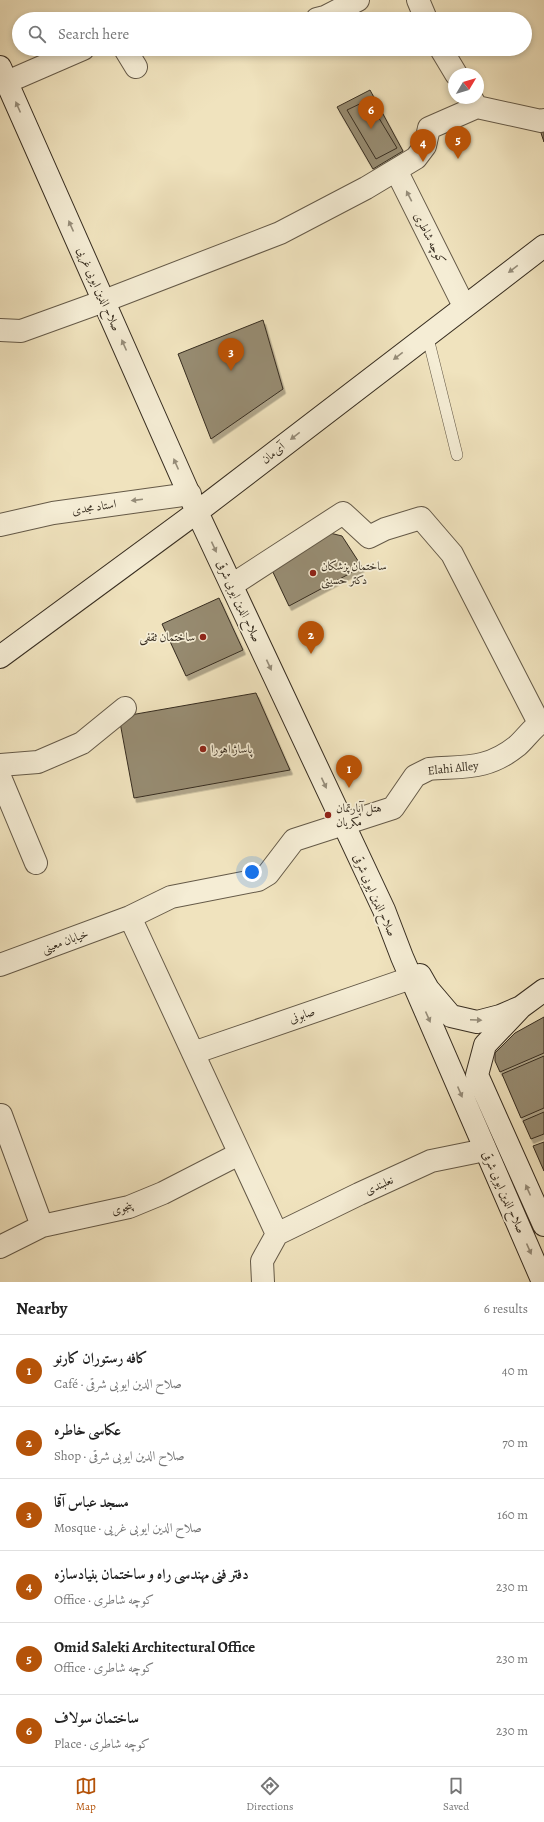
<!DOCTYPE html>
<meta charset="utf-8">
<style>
:root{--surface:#fff;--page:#f6f6f6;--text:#222;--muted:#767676;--line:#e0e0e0;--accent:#b45309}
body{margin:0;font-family:Alegreya,Amiri,serif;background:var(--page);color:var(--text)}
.compass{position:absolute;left:448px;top:68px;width:36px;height:36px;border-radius:50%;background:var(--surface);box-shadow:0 2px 6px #0003;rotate:52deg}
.you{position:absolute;left:252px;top:872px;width:14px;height:14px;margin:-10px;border:3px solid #fff;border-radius:50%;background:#1a73e8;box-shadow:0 0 0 6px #1a73e833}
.badge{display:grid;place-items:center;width:26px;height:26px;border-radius:50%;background:var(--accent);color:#fff;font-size:13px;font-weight:700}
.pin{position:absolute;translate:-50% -33px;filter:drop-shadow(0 1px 2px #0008)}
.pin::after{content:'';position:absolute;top:21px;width:14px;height:12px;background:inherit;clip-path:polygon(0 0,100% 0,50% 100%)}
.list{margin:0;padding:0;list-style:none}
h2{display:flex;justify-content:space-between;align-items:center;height:52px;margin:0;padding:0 16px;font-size:17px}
h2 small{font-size:13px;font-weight:400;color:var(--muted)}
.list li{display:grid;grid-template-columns:26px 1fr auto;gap:12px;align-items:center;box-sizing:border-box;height:72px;padding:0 16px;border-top:1px solid var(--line)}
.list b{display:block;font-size:15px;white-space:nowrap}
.list p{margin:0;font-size:13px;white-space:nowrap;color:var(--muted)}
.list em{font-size:13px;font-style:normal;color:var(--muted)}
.icon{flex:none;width:22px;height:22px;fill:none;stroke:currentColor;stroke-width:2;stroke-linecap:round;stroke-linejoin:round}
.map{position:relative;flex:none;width:544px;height:1282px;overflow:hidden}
.search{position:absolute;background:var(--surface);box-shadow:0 2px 6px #0003;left:12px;right:12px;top:12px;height:44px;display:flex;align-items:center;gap:10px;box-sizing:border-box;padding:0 14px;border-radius:22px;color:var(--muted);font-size:15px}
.sheet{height:484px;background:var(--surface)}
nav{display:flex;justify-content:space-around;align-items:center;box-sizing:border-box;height:56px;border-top:1px solid var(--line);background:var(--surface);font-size:11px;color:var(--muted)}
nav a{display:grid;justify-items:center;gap:2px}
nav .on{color:var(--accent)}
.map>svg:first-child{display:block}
</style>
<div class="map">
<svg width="544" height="1282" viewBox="0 0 544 1282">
<defs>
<filter id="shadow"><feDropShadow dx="2.5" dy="4.5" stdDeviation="0" flood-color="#0004"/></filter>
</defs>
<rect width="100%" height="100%" fill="#f0e3be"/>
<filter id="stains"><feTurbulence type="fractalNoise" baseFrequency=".005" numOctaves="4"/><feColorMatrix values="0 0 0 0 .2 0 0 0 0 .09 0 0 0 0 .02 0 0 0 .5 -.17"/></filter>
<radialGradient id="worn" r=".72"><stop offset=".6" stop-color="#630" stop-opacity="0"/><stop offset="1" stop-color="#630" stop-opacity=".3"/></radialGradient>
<path fill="#978c72" stroke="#372d20" filter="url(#shadow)" d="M370,90L403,151L373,169L337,107Z
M368,100L397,148L376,159L347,110Z
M544,131V142L541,133Z
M263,320L283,389L211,439L178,354Z
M326,532L342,536L362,567L289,606L271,568Z
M219,598L243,650L186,676L162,624Z
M256,693L290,770L134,798L119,717Z
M544,1017V1053L500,1072L495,1061V1053L515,1033Z
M544,1056V1108L521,1118L502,1074Z
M544,1112V1134L531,1139L523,1121Z
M544,1142V1171L533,1146Z"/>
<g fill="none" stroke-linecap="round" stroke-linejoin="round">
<defs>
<path id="lane" d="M427,334L457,455"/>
<path id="street" d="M418,0L426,19
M317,19L325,17L358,0
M125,49L136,67
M441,49L456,74
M7,82L83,49
M471,98L477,107L541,121L544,120
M396,170L464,306
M0,330L21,331L104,301L280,233L366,188L416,158L425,146L429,128L477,107
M0,525L53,513L190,494
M232,585L343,513L369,537L385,529L421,518L452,554L539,723
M0,765L38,762L82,743L125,708
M0,777L36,863
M130,917L277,1234
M0,965L130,917L171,897L258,880L268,874L294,840L393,808L415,776L429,769C465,766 487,770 517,746C526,738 533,727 544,720
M193,1053L411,978
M1,1115L42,1226
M277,1234L359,1194L431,1161L485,1150
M0,1247L42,1226L129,1207L163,1193L239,1154
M263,1282L262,1261L277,1234"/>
<path id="secondary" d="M0,67L197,512L384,910L402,957L543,1282
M0,657L197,512L544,246
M420,975L428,989L451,1016L477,1022L500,1016L521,1007L544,990
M521,1007L485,1045L477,1075L544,1225"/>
</defs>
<use href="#lane" stroke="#655a48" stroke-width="12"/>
<use href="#street" stroke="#655a48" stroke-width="24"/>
<use href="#secondary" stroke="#372d20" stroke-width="24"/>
<use href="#lane" stroke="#f5edd5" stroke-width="11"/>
<use href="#street" stroke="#f5edd5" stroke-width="22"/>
<use href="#secondary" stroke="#f5edd5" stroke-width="22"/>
</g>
<defs><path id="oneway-solid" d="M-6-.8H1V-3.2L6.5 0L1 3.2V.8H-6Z"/></defs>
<g fill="#968d7a">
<use href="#oneway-solid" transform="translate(18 107) rotate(-114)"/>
<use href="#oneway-solid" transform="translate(409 196) rotate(-117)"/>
<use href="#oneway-solid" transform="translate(71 226) rotate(-114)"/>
<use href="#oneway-solid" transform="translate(513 269) rotate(143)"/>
<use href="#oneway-solid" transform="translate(124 345) rotate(-114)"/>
<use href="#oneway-solid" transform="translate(398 356) rotate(142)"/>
<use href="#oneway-solid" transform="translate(295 436) rotate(142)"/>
<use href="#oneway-solid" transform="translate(176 464) rotate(-114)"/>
<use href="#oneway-solid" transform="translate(137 500) rotate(173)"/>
<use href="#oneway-solid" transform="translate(214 547) rotate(65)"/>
<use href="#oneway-solid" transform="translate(269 665) rotate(65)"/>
<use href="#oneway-solid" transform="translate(324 783) rotate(65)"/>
<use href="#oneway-solid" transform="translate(428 1017) rotate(66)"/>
<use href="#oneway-solid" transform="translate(476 1020) rotate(3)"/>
<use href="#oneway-solid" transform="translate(460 1092) rotate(67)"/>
<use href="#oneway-solid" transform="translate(528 1190) rotate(-114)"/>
<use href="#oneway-solid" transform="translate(529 1249) rotate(66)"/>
</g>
<g fill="#8f2418" stroke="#f5edd5" stroke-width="1.5">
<circle cx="313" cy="573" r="4"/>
<circle cx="203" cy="637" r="4"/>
<circle cx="203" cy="749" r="4"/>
<circle cx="328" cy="815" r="4"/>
</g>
<g text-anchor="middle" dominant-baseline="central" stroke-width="3.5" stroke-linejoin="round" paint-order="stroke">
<g font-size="12" fill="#372d20" stroke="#f5edd5">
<text transform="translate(430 238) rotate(63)">کوچه شاطری</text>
<text transform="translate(99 289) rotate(66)">صلاح الدین ایوبی غریی</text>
<text transform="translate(273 453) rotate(-38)">آی‌مان</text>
<text transform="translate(94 507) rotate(-9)">استاد مجدی</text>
<text transform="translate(239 601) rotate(65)">صلاح الدین ایوبی شرقی</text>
<text transform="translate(453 768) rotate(-6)">Elahi Alley</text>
<text transform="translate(375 895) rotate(66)">صلاح الدین ایوبی شرقی</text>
<text transform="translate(65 941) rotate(-20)">خیابان معینی</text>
<text transform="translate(302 1015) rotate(-19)">صابونی</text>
<text transform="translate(379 1185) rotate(-24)">نعلبندی</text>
<text transform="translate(504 1192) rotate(66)">صلاح الدین ایوبی شرقی</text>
<text transform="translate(122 1208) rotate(-16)">پنجوی</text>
</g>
<g font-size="12" fill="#372d20" stroke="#f5edd5" text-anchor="start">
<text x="321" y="566">ساختمان پزشکان<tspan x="321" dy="14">دکتر حسینی</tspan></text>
<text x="195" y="637" text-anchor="end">ساختمان ثقفی</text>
<text x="211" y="749">پاساژ اهورا</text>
<text x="336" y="808">هتل آپارتمان<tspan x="336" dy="14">مکریان</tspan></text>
</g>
</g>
<rect width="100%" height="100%" filter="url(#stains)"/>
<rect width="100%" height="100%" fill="url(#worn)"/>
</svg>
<svg class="compass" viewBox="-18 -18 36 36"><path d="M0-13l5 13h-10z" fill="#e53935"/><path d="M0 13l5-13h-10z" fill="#767676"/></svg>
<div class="you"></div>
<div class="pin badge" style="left:349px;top:788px">1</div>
<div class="pin badge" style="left:311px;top:654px">2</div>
<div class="pin badge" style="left:231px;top:371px">3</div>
<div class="pin badge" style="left:423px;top:162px">4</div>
<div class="pin badge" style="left:458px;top:159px">5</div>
<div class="pin badge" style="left:371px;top:129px">6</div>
<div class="search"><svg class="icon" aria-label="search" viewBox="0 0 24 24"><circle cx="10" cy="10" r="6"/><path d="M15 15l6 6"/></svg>Search here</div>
</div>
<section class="sheet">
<h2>Nearby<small>6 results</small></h2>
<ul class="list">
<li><span class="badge">1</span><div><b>کافه رستوران کارنو</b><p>Café · صلاح الدین ایوبی شرقی</p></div><em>40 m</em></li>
<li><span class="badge">2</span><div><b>عکاسی خاطره</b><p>Shop · صلاح الدین ایوبی شرقی</p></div><em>70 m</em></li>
<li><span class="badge">3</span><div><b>مسجد عباس آقا</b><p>Mosque · صلاح الدین ایوبی غریی</p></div><em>160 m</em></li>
<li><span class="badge">4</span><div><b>دفتر فنی مهندسی راه و ساختمان بنیادسازه</b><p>Office · کوچه شاطری</p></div><em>230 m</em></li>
<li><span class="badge">5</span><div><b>Omid Saleki Architectural Office</b><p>Office · کوچه شاطری</p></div><em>230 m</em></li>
<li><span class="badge">6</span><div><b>ساختمان سولاف</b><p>Place · کوچه شاطری</p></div><em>230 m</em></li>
</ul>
</section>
<nav>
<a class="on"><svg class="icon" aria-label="map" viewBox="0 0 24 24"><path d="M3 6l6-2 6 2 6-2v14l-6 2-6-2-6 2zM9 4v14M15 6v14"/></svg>Map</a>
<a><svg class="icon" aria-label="directions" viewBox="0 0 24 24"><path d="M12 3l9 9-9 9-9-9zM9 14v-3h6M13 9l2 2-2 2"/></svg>Directions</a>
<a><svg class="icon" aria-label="saved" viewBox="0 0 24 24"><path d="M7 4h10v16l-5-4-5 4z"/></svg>Saved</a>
</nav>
